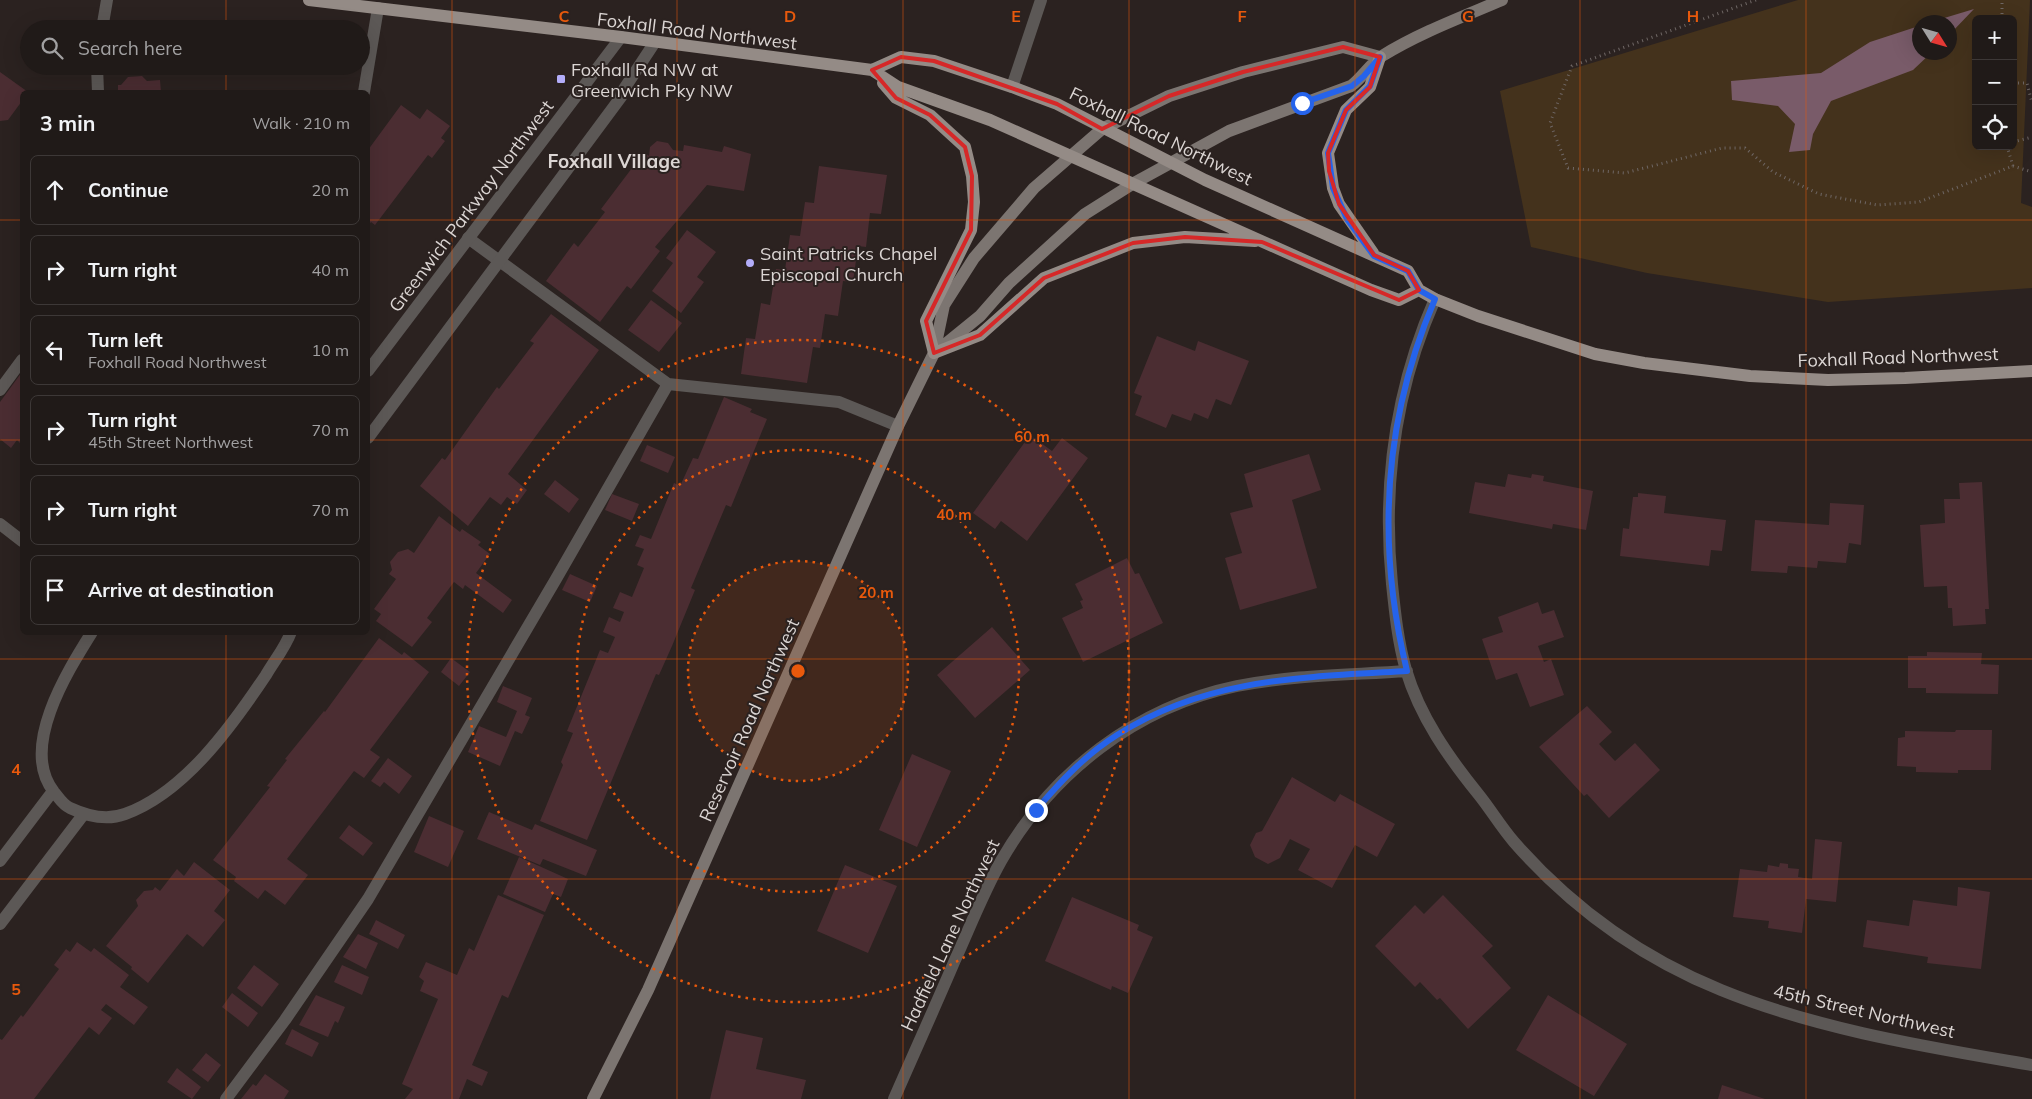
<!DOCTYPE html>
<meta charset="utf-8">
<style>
:root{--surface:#201a18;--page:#2d2725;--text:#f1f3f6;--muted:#a2a1a2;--line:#3d3837}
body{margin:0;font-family:Mulish,sans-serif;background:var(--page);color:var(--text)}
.controls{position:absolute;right:15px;top:15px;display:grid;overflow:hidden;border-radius:8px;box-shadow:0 5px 20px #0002}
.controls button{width:45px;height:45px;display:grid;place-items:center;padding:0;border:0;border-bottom:1px solid var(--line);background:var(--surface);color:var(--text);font:25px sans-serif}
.compass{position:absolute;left:1912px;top:15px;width:45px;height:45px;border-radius:50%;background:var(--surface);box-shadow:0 5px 20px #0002;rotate:127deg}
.stop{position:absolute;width:15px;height:15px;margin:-11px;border:4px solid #2563eb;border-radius:50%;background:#fff}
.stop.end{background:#2563eb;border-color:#fff;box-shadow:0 1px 5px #0008}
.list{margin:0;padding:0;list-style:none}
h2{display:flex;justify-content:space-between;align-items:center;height:65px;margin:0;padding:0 20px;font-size:21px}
h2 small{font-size:16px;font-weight:400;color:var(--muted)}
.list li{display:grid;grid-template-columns:32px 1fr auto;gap:15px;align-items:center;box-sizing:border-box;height:70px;margin:0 10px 10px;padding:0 10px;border:1px solid var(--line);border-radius:8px}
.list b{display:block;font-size:19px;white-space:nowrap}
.list p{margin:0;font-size:16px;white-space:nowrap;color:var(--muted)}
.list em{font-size:16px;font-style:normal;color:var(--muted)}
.icon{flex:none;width:28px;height:28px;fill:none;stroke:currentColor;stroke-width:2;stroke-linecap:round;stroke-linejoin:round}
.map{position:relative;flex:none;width:2032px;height:1099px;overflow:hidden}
.search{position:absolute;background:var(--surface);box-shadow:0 5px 20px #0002;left:20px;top:20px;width:350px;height:55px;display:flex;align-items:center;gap:12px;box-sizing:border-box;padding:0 18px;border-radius:28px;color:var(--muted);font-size:19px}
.panel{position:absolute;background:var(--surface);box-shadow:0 5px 20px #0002;left:20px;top:90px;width:350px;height:545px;border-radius:8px}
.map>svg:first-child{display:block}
</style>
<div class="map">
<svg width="2032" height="1099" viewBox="0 0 2032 1099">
<rect width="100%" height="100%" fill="#2b2220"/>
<path fill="#44321c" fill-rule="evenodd" d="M1798,0H2030L2021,203L2032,207V288L1828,302L1647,273L1531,247L1500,91ZM1976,19H2013V146H1976ZM1920,22H1950V52H1920Z"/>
<path fill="#795b69" d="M1974,9L1950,34V22H1931Z
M1919,26L1920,52L1931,53L1913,70L1831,101L1813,134L1810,150L1789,152L1795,124L1778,106L1732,100L1731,81L1821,73L1870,42Z"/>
<path fill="#4b2d32" d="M0,72L28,92H22V101L8,120L0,121Z
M142,76L147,81L160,80L161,92H118V85H121L128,77Z
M401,105L420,119L427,109L450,126L441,138L445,141L432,158L428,155L375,225L371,222L368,226V150Z
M657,141L668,143L673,150L683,151L684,145L722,152L724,146L751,154L744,191L707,185L655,247L660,251L631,289L627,286L600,322L546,281L574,243L578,247L605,212L601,209L629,172L644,152L649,156L650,147Z
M819,166L887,175L881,214L870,213L866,247L858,246L853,282L843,281L838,316L825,314L820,348L813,347L807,383L741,374L746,338L755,339L761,303L770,305L776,269L785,270L790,235L800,236L805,202L814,203Z
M687,230L716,252L697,277L704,282L681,313L652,291L673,263L666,258Z
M651,300L682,323L659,352L628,330Z
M551,314L599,350L508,474L527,490L517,504L507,497L501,505L490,497L468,526L420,486L442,458L445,460L497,387L499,389L534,343L530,341Z
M1157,336L1195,351L1198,341L1249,361L1231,405L1216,399L1208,419L1194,413L1191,421L1172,414L1166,428L1135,415L1142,396L1134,393Z
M22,372V445L17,440L11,448L0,439V402Z
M724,397L752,409L750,412L767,419L731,507L726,505L691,588L695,590L672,646L659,675L656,674L587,840L540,821L563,765L561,762L573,733L567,731L600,650L608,653L615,637L603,632L609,617L620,622L624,612L613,608L620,592L632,597L644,568L637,565L644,549L635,546L640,535L651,539L674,483L680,486L693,458L698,459Z
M1030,435L1052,451L1062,438L1088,458L1027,541L1001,521L995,529L973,513Z
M647,445L675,457L668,473L640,461Z
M1309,454L1321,490L1292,500L1317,588L1240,610L1225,558L1242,553L1230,513L1253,507L1244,474Z
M1508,474L1531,478L1532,474L1544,476L1543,481L1593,491L1586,530L1553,524L1552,529L1469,513L1475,482L1505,487Z
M555,480L579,499L569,513L544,494Z
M1982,482L1989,609H1985L1986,624L1953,626L1952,608H1948L1947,586L1924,587L1920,525L1945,523L1944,499H1960L1959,483Z
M1638,493L1666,496L1664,513L1726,520L1722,551L1711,550L1709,566L1620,556L1623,528L1629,529L1633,497H1638Z
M612,494L639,504L632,521L605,510Z
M1830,503L1864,505L1861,545L1849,543L1846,563L1818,561L1817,568L1788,566L1787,573L1751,571L1755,520L1829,525Z
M439,516L460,532L462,529L481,542L478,545L490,554L476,573L512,600L503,613L465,585L463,589L454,582L427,618L432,622L412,647L376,621L381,614L374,609L396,579L389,574L392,570L390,562L398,552L408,549L414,553Z
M1127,558L1135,574L1139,573L1163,623L1083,662L1062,618L1083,608L1080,601L1083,600L1075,584Z
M570,574L597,586L590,602L562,590Z
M1538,602L1542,614L1554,610L1564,637L1538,646L1544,662L1551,659L1564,695L1530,707L1517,673L1496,680L1482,639L1503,632L1498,617Z
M992,627L1030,670L975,718L937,675Z
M379,638L402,655L404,652L429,672L370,750L380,757L364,778L354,771L287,859L308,875L285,905L265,890L258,899L234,881L236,877L213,860L270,787L267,786L287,760L285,759L324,711L325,712Z
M1927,652L1982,653L1981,664L1999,665L1998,694L1926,693V688H1908V656H1927Z
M451,658L470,672L459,686L441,672Z
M503,686L532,698L525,715L530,717L522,734L515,731L500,766L468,752L479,726L506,737L517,711L497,702Z
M1587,706L1612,732L1599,744L1615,761L1635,743L1660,770L1609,818L1587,794L1584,796L1539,747Z
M1956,730H1992L1991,770H1958V773L1916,772V767L1897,766L1898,738L1905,737V731L1955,732Z
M912,754L951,771L917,847L879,830Z
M388,758L412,776L399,794L384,782L380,787L371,781Z
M1292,777L1335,802L1340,794L1395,824L1377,857L1355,845L1332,888L1298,870L1310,849L1290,839L1280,858L1268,864L1255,857L1250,845L1256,833L1262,831Z
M489,812L532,830L535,824L597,850L586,876L543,859L540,865L477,839Z
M429,816L464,831L448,867L414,852Z
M349,825L373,843L363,856L339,838Z
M1815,839L1842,842L1836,902L1806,899L1802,933L1768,928L1769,921L1733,917L1740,869L1767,872L1768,865L1779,867L1780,863L1788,864V868L1799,869L1798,877L1812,879Z
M519,857L568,879L561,897L553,894L545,912L503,894Z
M194,862L230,890L214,911L225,920L203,947L187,934L148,983L131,969L132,967L106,946L138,906L136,900L144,891L153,890L155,887L160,891L177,869L184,876Z
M845,865L897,886L868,953L817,931Z
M1958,887L1990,892L1981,969L1927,963L1928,957L1863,947L1867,920L1909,926L1913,900L1957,906Z
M498,895L544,915L508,998L502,995L472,1065L488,1072L482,1086L467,1079L459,1099H405L413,1089L402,1084L438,999L420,991L424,981L419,977L426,962L457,975L469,948L474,951Z
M1443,895L1493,946L1482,956L1511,988L1468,1029L1440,998L1437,1000L1420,982L1415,987L1375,946L1415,905L1424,914Z
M1072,897L1139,925L1137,930L1153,937L1128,993L1112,986L1111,990L1045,961Z
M376,920L405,935L398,949L369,934Z
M358,934L378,943L366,969L343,957Z
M77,942L91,952L94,948L129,975L120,987L148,1007L134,1025L106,1004L101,1010L112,1018L99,1035L89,1027L34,1099H0V1039L2,1040L21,1015L23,1017L59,969L54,965L66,949L70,952Z
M254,965L279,984L262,1007L237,988Z
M342,965L369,977L362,995L334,982Z
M232,993L258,1013L248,1027L222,1007Z
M316,995L345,1007L338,1023L335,1021L328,1037L299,1025Z
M1548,995L1627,1044L1594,1096L1516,1050Z
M292,1029L319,1043L312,1057L285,1044Z
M726,1030L763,1038L756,1069L806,1080L801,1099H710Z
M206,1053L221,1065L208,1082L192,1070Z
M177,1068L201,1087L192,1099L167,1082Z
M265,1074L289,1091L284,1099H241L253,1084L256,1086Z
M1722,1085L1765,1099H1718Z"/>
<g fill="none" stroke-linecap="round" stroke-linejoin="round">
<path stroke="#6f6765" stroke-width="3" stroke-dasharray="1 4" stroke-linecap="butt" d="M1756,0L1572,66L1550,123L1568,168L1625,173L1722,148H1745L1773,172L1819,194L1877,205L1919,202L2013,166L2032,172
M2002,19V0
M2013,83H2027L2032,103
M2013,142L2032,137
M2007,146L2013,166"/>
<path stroke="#5c5856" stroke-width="12" d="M102,29L107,0
M97,66L98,92
M364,92L378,8
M468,238L668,384L839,402L898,426
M0,390L22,360
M226,1099L285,1020L368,899L556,579L668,384"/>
<path stroke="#5c5856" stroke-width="12" d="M1012,87L1041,0
M1435,299C1395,390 1382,484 1392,584C1395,613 1398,642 1406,670C1420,717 1449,758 1479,795C1491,810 1501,827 1514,842C1571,907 1640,957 1721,990C1819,1030 1928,1047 2032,1065
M368,371L621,37
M368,438L621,97L622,92L655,42
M0,524L22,541
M92,632C67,672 19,748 54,792C59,798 63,805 70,808C87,816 106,821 125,814C184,793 232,726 266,675C274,661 285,648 291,632
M0,861L53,791
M0,924L83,815
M894,1099C914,1053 935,1007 955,960C970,927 983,893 1001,861C1052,772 1136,707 1237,686C1293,675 1350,675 1407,671"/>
<path stroke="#7c7571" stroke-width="12" d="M937,351L980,316L1009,283L1085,214L1134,183L1229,131L1351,86C1362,78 1371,63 1382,56C1419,33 1462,17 1502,0
M593,1099L648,990L898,426L934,353L944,305L974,258L1034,188L1102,129L1169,96L1243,72L1343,47L1380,57"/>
<path stroke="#948b86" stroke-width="12" d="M309,0L621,37L872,70L898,87L990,120L1371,290L1399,300L1419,290
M872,70L901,57L934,61L1012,87L1057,104L1205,180L1408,271L1419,290L1435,299L1478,316L1595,354L1644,363L1750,376L1828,380L1905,378L2032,371
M883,83L896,98L930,115L965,147L972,176L974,202L971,230L926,321L934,353L980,335L1044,278L1133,243L1185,237L1255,241
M1373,253L1339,204L1333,188L1328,153L1346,110L1370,87L1380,57"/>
</g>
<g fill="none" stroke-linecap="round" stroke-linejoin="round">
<path stroke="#2563eb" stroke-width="6" d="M1036,810C1060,782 1085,755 1117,735C1206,678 1304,677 1407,671C1376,544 1383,420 1435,299L1419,290L1408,271L1374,256L1347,219L1333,188L1328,153L1346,110L1370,86L1380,57L1364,76L1352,86L1302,103"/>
</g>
<path fill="none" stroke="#d62828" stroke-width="4" stroke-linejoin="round" d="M1343,47L1380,57L1370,87L1346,110L1328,153L1329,171L1339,204L1374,255L1408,271L1419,290L1399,300L1262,242L1185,237L1133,243L1044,278L980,335L934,353L926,321L971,230L972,176L965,147L930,115L896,98L872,70L901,57L934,61L1057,104L1102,129L1169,96L1243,72Z"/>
<path fill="none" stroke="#e8590c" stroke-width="1" stroke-opacity="0.55" d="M226,0V29M452,0V1099M677,0V1099M903,0V1099M1129,0V1099M1355,0V1099M1580,0V1099M1806,0V1099M226,66V92M0,220H22M368,220H2032M0,440H22M368,440H2032M226,632V1099M0,659H2032M0,879H2032"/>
<circle cx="798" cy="671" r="110" fill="#e8590c" fill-opacity=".12"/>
<g fill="none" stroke="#e8590c" stroke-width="2.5" stroke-dasharray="2.5 5">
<circle cx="798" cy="671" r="110"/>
<circle cx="798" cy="671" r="221"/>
<circle cx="798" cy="671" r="331"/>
</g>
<g fill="#b3adf9" stroke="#2b2220" stroke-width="2">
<rect x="556" y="74" width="10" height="10" rx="2.5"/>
<circle cx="750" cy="263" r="5"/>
</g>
<g text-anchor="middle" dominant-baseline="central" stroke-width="4" stroke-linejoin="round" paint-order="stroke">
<g font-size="18" fill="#dbd5d3" stroke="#2b2220">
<text transform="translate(697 31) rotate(7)">Foxhall Road Northwest</text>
<text transform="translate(1161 136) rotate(26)">Foxhall Road Northwest</text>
<text transform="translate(471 206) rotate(-53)">Greenwich Parkway Northwest</text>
<text transform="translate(1898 357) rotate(-2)">Foxhall Road Northwest</text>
<text transform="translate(749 720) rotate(-66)">Reservoir Road Northwest</text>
<text transform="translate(950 935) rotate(-65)">Hadfield Lane Northwest</text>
<text transform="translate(1864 1011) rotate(13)">45th Street Northwest</text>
</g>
<g font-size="18" fill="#dbd5d3" stroke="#2b2220" text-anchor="start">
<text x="571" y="69">Foxhall Rd NW at<tspan x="571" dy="21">Greenwich Pky NW</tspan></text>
<text x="760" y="253">Saint Patricks Chapel<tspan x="760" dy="21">Episcopal Church</tspan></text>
</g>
<g font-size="19" font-weight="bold" fill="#dbd5d3" stroke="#2b2220">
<text x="614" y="161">Foxhall Village</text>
</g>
</g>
<g font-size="16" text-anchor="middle" font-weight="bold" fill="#e8590c" stroke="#2b2220" stroke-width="4" stroke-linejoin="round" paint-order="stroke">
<text x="564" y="22">C</text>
<text x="790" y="22">D</text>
<text x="1016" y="22">E</text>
<text x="1242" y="22">F</text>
<text x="1468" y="22">G</text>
<text x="1693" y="22">H</text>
<text x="16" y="775">4</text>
<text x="16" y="995">5</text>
</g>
<circle cx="798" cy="671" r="8" fill="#e8590c" stroke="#2b2220" stroke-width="2.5"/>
<g font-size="15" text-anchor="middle" font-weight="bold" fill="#e8590c" stroke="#2b2220" stroke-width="4" stroke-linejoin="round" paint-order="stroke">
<text x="1032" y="442">60 m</text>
<text x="954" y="520">40 m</text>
<text x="876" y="598">20 m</text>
</g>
</svg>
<div class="controls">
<button>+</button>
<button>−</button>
<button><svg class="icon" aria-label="locate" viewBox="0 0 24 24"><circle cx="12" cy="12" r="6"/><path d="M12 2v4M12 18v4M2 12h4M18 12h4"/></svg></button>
</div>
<svg class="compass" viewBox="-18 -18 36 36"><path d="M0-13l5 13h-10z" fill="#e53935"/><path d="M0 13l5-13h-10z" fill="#a2a1a2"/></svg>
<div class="stop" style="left:1302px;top:103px"></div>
<div class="stop end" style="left:1036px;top:810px"></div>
<div class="search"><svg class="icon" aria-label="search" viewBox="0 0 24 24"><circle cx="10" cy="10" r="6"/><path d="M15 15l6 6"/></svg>Search here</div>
<section class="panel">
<h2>3 min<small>Walk · 210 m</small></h2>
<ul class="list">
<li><svg class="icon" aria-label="ahead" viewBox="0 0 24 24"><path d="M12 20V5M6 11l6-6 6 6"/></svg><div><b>Continue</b></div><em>20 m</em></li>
<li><svg class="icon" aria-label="right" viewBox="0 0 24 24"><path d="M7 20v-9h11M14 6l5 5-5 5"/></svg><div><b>Turn right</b></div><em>40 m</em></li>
<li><svg class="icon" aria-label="left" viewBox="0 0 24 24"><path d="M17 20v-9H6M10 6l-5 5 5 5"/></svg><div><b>Turn left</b><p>Foxhall Road Northwest</p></div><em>10 m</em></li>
<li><svg class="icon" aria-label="right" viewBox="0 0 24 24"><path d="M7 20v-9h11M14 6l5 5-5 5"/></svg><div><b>Turn right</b><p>45th Street Northwest</p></div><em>70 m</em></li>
<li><svg class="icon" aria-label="right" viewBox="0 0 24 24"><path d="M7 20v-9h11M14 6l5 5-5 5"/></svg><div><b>Turn right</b></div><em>70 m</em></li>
<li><svg class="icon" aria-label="arrive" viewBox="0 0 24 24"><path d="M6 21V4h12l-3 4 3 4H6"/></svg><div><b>Arrive at destination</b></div></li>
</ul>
</section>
</div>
